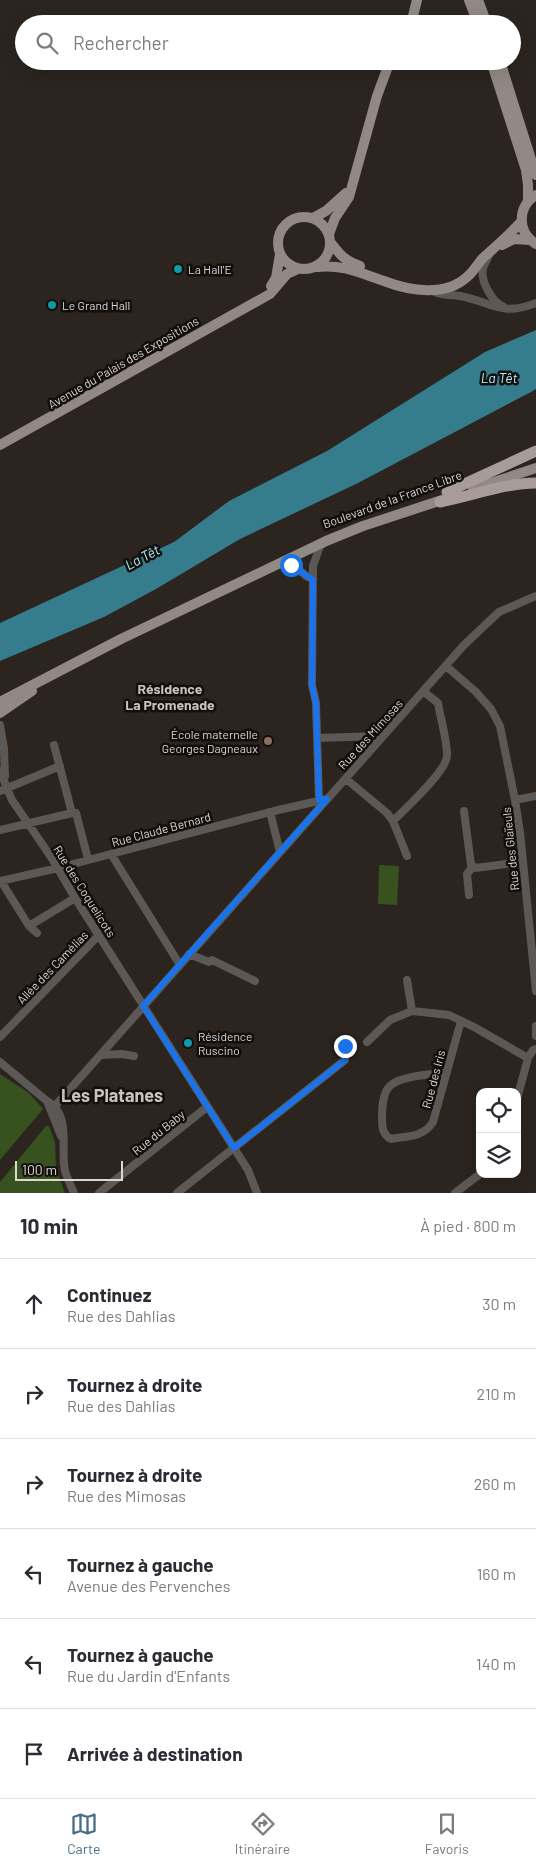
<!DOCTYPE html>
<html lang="fr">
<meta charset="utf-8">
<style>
:root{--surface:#fff;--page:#f2f2f3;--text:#2b2b33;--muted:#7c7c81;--line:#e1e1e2;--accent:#486f89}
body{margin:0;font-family:Barlow,sans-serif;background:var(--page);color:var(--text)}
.controls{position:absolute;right:15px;bottom:15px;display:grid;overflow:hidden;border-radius:10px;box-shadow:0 5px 20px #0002}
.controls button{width:45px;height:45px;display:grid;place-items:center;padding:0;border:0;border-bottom:1px solid var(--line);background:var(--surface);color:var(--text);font:25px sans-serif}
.scale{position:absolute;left:15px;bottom:12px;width:108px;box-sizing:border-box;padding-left:5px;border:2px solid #dcd7d3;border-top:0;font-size:14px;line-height:18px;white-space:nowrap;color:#dcd7d3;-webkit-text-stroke:4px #110e0c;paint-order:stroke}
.stop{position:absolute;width:15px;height:15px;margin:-11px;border:4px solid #1a73e8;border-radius:50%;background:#fff}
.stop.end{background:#1a73e8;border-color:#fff;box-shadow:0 1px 5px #0008}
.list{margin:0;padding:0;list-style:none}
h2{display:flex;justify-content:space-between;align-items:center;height:65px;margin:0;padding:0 20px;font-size:21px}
h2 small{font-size:16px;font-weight:400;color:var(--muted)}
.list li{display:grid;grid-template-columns:32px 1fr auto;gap:15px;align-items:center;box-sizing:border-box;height:90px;padding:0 20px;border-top:1px solid var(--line)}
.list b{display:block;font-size:19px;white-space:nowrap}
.list p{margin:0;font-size:16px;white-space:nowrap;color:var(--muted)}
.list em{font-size:16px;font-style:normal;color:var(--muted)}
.icon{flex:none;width:28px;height:28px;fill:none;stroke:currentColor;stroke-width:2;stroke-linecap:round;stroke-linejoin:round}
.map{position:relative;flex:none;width:536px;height:1193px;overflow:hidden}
.search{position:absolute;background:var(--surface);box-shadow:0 5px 20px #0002;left:15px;right:15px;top:15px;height:55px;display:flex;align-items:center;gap:12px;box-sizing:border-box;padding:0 18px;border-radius:28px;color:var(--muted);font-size:19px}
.sheet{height:605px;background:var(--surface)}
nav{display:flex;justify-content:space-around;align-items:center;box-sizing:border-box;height:70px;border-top:1px solid var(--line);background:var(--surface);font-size:14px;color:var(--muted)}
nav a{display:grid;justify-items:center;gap:2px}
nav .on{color:var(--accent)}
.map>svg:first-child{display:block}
</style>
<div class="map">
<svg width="536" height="1193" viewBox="0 0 536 1193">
<rect width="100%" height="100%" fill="#2b241f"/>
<path fill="#37521e" d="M379,865L399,866L397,905L378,904Z
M0,1074L29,1093L43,1109L0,1160Z
M46,1126H49L55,1142L56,1169L65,1193H0V1182Z"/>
<path fill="#357d8d" d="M536,330V389L531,392L358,483L240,539L156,589L104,617L0,661V623L174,542L229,501L327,451L485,352Z"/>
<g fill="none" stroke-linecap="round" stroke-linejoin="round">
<path stroke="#5c5855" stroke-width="8" d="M490,253C488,258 485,263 483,268C480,281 492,302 504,307
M433,291C441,296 450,294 460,296C492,302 501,317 536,303
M281,563L297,568L306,576L313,579
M446,666L476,692L491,709L500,726L515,800L520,832L536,991
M0,725L4,749L5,776
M317,738L382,736
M54,745L72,813H76L88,859
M0,771L12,800L51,857L75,898L248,1170L257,1193
M346,779L387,813L393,821L407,856
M0,791L60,766
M319,800L316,703L312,685L313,566L320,546L324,543
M515,800L536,796
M464,811L471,865L475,868L522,862
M270,812L280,852
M393,821C405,809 446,772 447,756C448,745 440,716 438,703L424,692
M0,830L72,813
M111,854L180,965
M0,881L58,868L274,811L327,799
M1,881L29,926L37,933
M469,895L467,874L473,866
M29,926L75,898
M189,954L209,962L212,960L255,981
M407,980L412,1011
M536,1026V1036
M0,1037L99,935
M367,1042L390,1020L412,1011L431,1013L449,1015L474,1027L528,1058
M102,1055L121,1054L134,1056
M0,1062L47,1101C72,1115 60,1147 65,1171C67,1178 71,1186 74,1193
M446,1073C432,1074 400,1076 390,1086C382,1093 382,1110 382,1119C382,1128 383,1135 391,1139C407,1136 424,1137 433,1122L461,1021
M517,1099L528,1058L533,1050L536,1049
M47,1101L61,1136
M55,1106L464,645L499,612L536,596
M99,1193L207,1107
M177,1193L345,1060V1046
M455,1193L480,1174"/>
<path stroke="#928984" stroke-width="10" d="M469,0L478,24
M478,0L487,24
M411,24L417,0
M491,61L526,170L528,185V201
M500,61L536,175
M536,195C517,207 517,232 536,244
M278 243a26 26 0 1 1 52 0a26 26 0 1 1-52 0Z
M313,218L326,211L346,193
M329,234L335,218L349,197L377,96L390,61
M331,243C341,256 344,260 360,266
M502,245L514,239L530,240
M317,267C342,264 360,273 384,281C410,291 445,297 467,277C473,272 477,265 482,259C495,247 509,235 521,222
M271,286L276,278L280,254
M0,445L270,294L287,274L298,269
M473,489L536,468
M0,702L121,639L326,541L363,526L448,498
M0,713L32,691"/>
<path stroke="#a79c97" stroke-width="11" d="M447,492L536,451
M440,502C472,496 504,483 536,483"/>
</g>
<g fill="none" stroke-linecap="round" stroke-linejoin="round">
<path stroke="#1a73e8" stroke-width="6" d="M291,565L313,580L312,686L316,703L319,800L327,799L143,1006L234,1148L345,1060V1046"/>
</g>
<g fill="#0f9aa8" stroke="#110e0c" stroke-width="2">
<circle cx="178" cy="269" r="5"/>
<circle cx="52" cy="305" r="5"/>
<circle cx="188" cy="1043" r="5"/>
</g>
<circle fill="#8d6e63" stroke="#110e0c" stroke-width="2" cx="268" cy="741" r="5"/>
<g text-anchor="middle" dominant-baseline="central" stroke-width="5" stroke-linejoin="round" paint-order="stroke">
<g font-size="12" fill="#dcd7d3" stroke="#110e0c" text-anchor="start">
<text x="188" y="269">La Hall'E</text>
<text x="62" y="305">Le Grand Hall</text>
<text x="258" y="734" text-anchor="end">École maternelle<tspan x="258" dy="14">Georges Dagneaux</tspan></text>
<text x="198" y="1036">Résidence<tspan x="198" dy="14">Ruscino</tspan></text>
</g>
<g font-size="12" fill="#dcd7d3" stroke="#110e0c">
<text transform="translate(123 362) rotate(-30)">Avenue du Palais des Expositions</text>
<text transform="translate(392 499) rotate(-20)">Boulevard de la France Libre</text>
<text transform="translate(370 734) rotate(-48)">Rue des Mimosas</text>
<text transform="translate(161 829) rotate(-15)">Rue Claude Bernard</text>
<text transform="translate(510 849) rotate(-96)">Rue des Glaïeuls</text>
<text transform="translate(85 891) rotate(58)">Rue des Coquelicots</text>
<text transform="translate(52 967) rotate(-46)">Allée des Camélias</text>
<text transform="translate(433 1079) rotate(-75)">Rue des Iris</text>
<text transform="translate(158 1132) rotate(-39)">Rue du Baby</text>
</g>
<g font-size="14" font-style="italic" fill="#b5effd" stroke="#110e0c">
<text x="499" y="377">La Têt</text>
<text transform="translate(142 557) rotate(-28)">La Têt</text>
</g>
<g font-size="14" font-weight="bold" fill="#ccc1bb" stroke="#110e0c">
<text x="170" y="688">Résidence<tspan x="170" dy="16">La Promenade</tspan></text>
</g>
<g font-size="18" font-weight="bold" fill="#ccc1bb" stroke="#110e0c">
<text x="112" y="1095">Les Platanes</text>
</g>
</g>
</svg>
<div class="controls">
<button><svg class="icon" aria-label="locate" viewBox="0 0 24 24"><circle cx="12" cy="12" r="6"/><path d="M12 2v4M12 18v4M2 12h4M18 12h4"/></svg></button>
<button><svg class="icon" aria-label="layers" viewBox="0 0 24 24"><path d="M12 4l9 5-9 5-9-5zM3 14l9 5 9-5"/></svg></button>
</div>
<div class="scale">100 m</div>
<div class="stop" style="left:291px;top:565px"></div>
<div class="stop end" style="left:345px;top:1046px"></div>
<div class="search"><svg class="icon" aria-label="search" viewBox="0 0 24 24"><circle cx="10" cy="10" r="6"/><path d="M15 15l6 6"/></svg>Rechercher</div>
</div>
<section class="sheet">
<h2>10 min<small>À pied · 800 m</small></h2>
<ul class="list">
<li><svg class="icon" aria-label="ahead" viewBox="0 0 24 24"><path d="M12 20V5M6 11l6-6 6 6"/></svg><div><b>Continuez</b><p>Rue des Dahlias</p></div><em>30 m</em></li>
<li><svg class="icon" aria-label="right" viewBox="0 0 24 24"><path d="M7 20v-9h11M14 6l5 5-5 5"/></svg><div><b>Tournez à droite</b><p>Rue des Dahlias</p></div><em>210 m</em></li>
<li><svg class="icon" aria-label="right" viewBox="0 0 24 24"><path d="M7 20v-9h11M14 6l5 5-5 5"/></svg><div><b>Tournez à droite</b><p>Rue des Mimosas</p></div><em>260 m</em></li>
<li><svg class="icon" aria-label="left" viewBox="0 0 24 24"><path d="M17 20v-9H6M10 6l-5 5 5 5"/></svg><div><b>Tournez à gauche</b><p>Avenue des Pervenches</p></div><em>160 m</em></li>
<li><svg class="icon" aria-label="left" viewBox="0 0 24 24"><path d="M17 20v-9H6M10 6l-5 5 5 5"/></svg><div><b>Tournez à gauche</b><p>Rue du Jardin d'Enfants</p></div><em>140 m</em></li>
<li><svg class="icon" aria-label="arrive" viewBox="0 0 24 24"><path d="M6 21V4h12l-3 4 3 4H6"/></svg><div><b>Arrivée à destination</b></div></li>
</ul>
</section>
<nav>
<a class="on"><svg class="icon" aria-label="map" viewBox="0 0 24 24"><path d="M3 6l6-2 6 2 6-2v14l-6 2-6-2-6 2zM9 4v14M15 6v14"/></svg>Carte</a>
<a><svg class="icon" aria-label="directions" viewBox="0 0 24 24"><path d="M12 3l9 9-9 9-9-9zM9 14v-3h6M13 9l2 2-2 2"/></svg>Itinéraire</a>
<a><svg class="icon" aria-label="saved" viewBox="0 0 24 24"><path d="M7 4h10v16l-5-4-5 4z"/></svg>Favoris</a>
</nav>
